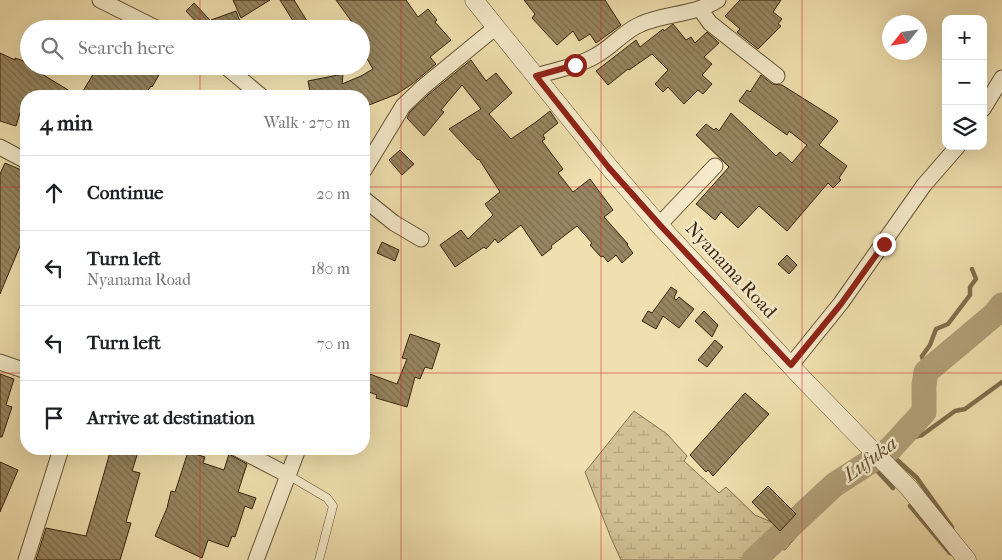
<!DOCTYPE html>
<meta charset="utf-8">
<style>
:root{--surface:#fff;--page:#f6f6f6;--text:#202124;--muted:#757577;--line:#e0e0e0}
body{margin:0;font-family:"IM FELL French Canon",serif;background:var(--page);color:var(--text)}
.controls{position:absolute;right:15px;top:15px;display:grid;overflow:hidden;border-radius:10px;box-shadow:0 5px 20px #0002}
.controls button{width:45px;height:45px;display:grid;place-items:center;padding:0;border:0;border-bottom:1px solid var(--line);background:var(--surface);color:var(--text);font:25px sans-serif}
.compass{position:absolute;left:882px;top:15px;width:45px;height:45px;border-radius:50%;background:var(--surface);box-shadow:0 5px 20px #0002;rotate:240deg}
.stop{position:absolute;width:15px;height:15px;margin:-11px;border:4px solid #8f2418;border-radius:50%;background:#fff}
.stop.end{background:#8f2418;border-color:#fff;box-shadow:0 1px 5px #0008}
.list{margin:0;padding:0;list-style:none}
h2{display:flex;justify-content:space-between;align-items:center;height:65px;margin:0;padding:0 20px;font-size:21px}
h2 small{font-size:16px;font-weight:400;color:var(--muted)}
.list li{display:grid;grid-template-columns:32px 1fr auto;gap:15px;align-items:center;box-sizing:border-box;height:75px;padding:0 20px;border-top:1px solid var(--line)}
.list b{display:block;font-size:19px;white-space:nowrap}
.list p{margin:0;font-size:16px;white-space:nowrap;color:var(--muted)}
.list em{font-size:16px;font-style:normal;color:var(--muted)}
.icon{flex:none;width:28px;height:28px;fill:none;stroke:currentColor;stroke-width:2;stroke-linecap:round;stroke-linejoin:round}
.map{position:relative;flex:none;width:1002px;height:560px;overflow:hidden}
.search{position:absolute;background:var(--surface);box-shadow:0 5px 20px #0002;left:20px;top:20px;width:350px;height:55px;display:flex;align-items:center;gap:12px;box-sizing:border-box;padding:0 18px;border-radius:28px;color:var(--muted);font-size:19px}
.panel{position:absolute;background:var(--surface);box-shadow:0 5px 20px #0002;left:20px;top:90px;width:350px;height:365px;border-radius:20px}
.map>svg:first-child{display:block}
</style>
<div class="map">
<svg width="1002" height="560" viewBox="0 0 1002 560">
<defs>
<pattern id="wetland-marsh" width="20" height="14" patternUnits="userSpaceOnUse" patternTransform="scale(1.25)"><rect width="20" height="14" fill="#d0c093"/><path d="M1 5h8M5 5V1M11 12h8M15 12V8" fill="none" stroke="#b3a57e"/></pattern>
<pattern id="building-back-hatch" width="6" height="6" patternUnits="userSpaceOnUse" patternTransform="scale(1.25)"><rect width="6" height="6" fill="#978661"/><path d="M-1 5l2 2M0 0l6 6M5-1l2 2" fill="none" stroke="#7c6d4e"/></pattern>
</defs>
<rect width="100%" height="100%" fill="#f0e0af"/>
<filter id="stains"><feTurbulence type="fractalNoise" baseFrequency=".004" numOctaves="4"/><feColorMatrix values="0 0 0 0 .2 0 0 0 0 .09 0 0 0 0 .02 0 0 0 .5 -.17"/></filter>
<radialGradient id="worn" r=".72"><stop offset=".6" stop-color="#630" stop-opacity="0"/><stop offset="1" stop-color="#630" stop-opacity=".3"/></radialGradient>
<path fill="url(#wetland-marsh)" stroke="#837250" d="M634,411L667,434L687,456L684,461L719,493L726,487L755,515L795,532L797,536L785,550L777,548L762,560H621L611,538L585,472Z"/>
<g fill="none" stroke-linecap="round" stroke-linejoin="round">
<path stroke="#806e4d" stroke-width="4.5" d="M926,372L922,356L930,345L936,329L948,324L970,295V287L976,279L972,269
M896,442L922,435L955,411L965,409L1002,382
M890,449L896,459L917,478L952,527
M870,463L893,488
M910,506L950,553"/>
<path stroke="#b1a078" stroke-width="25" d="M754,560L834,485L890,449L924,412V385L926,372L995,314L1002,305"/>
</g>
<path fill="url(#building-back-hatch)" stroke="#36240d" d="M233,0H270L241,18Z
M280,0H294L312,29H298Z
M336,0H406L418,17L428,9L437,20L435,22L451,40L430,57L436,64L412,84L397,94L364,107V96H311L308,81L343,74L342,84L361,76L373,69L361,48V29H357Z
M524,0H605L621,25L596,43L590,34L579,41L573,31L557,45L532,18L535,14Z
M740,0H781L773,12L782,19L778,24L781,26L758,49L737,32L740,29L725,16Z
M194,3L210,20L202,28L186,11Z
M236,11L241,24L228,29H214L211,20Z
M673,24L686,40L691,37L695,43L707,32L719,43L704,57L712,64L702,75L712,84L703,94L698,90L684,104L668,87L663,92L655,84L668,70L652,54L629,70L628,69L608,85L596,71L636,40L640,47L663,29L664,31Z
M0,53L15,60V58L29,63V66H33L32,68L78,96H26V115L20,113L16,126L0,121Z
M471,60L486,81L496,73L512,93L489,114L511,139L536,122L550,111L558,123L543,135L545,139L542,141L563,169L558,173L573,192L590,179L613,210L604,217L628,244L627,245L633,253L622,263L616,255L608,262L603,256L601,257L590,245L592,243L577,226L551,246L552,248L542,256L521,225L498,243L495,239L486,249L484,247L455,267L440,245L461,230L468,239L493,215L485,204L500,192L479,159L478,160L449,129L481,109L462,85L441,110L444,112L424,136L407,118L410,112L429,94Z
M98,66H164L152,87L151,86L144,96H80Z
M761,75L772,84L782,85L836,119L838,121L819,145L847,166L839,178L841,180L833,188L828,183L787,231L759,206L738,228L721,212L715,220L696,204L729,167L696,135L706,124L714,130L716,128L719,131L731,113L776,156L780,152L792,163L807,145L789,131L787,135L739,101L747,90L750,92Z
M400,150L414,164L402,175L389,160Z
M5,163L26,172V249L20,246L0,294V174Z
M382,242L399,250L395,261L377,253Z
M787,255L797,265L789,274L778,264Z
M671,287L677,291L674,298L676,300L679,297L694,309L679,328L663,316L656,329L642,321L648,311L652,313Z
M704,311L718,325L712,337L695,321Z
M410,334L440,344L432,369L425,367L420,379L415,377L407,407L376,398L377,395L364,390V372L397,384L407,359L402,358Z
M715,340L723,347L707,367L698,360Z
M0,374L14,379L6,405L12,407L2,437H0Z
M745,393L769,414L713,476L708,470L706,472L690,455Z
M111,449H139L132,471L140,473L126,522L131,523L120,560H36L46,528L86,536Z
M188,452L205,457L203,463L224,470L229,454L247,464L238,492L256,498L252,509L245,506L235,537L232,536L228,547L208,540L202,558L155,536L167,508L171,491L175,492Z
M0,462L18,470L0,512Z
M768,486L796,514L780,531L752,502Z"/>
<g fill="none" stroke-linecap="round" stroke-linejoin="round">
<defs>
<path id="service" d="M288,475L327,498L333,506L319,560"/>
<path id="minor" d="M100,0L158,29
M700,9L710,23L777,76
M225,66L261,96
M536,76C556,70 579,66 597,55C613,46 624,31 641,24C665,13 695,15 718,0
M983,109L1002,78
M0,147L26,161
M364,170L403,106L423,87L496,27
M364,199L394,223L421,239
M659,225L715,166
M0,362L26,371
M791,365L841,303L924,185L958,146
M238,449L288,475
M26,560L61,449
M256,560L298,449"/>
<path id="tertiary" d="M474,0L609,167L659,225L803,379L909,488L967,560"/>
</defs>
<use href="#service" stroke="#645336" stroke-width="9"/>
<use href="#minor" stroke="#645336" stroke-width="17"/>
<use href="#tertiary" stroke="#645336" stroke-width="19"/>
<use href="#service" stroke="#f5ebcb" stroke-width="8"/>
<use href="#minor" stroke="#f5ebcb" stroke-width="15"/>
<use href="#tertiary" stroke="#f5ebcb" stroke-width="18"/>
</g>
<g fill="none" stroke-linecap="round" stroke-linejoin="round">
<path stroke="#8f2418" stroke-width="6" d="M575,65L536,76L609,168L659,224L791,365L841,304L884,244"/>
</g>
<path fill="none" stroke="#d62828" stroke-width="1" stroke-opacity="0.55" d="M200,0V29M401,0V560M601,0V560M802,0V560M200,66V96M0,187H26M364,187H1002M0,373H26M364,373H1002M200,449V560"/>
<g text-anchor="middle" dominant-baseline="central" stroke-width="5" stroke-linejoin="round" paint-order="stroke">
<g font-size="19" fill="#36240d" stroke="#f5ebcb">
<text transform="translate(731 270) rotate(47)">Nyanama Road</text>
</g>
<g font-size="20" font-style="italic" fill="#614f32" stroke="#f5ebcb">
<text transform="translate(870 459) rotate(-36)">Lufuka</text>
</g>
</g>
<rect width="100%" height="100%" filter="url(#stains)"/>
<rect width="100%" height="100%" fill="url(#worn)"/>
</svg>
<div class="controls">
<button>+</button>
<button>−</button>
<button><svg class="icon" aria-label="layers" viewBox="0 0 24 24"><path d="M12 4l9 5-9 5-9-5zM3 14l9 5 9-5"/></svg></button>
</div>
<svg class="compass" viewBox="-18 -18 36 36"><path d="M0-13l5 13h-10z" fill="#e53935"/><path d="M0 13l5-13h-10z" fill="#757577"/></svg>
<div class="stop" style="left:575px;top:65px"></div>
<div class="stop end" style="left:884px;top:244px"></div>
<div class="search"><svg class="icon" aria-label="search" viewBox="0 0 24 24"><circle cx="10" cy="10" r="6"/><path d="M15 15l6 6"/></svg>Search here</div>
<section class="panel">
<h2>4 min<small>Walk · 270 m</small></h2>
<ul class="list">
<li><svg class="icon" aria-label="ahead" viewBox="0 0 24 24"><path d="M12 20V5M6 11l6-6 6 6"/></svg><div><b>Continue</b></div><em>20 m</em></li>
<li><svg class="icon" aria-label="left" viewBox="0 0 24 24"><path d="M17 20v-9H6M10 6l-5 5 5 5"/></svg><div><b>Turn left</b><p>Nyanama Road</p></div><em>180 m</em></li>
<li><svg class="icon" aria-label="left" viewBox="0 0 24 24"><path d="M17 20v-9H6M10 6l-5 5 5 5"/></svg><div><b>Turn left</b></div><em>70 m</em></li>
<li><svg class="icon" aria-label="arrive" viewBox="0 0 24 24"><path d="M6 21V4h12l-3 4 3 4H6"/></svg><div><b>Arrive at destination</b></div></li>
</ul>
</section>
</div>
